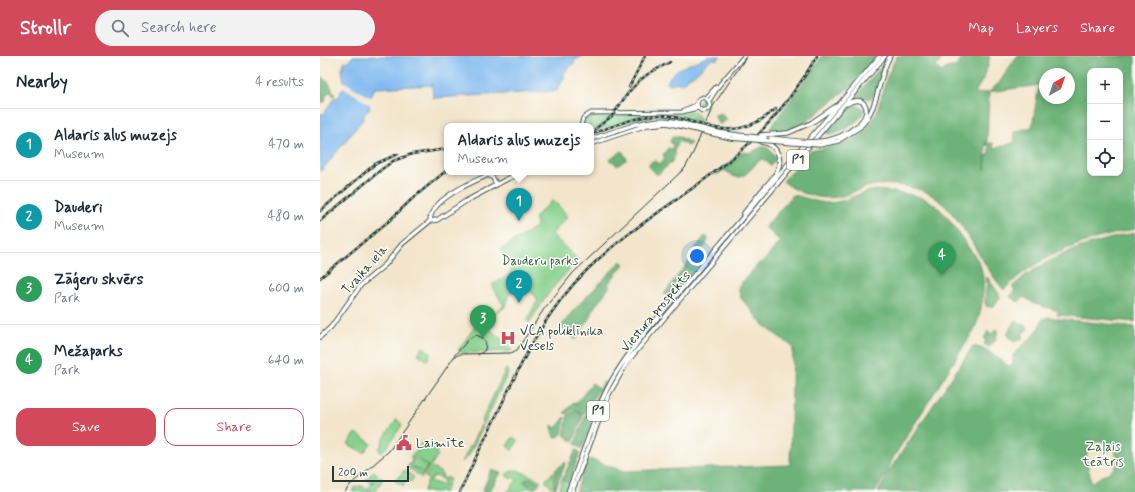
<!DOCTYPE html>
<meta charset="utf-8">
<style>
:root{--surface:#fff;--page:#f2f2f3;--text:#1f2937;--muted:#747a83;--line:#e0e1e3;--accent:#d1495b}
body{margin:0;font-family:Mynerve,sans-serif;background:var(--page);color:var(--text)}
.controls{position:absolute;right:12px;top:12px;display:grid;overflow:hidden;border-radius:8px;box-shadow:0 2px 6px #0003}
.controls button{width:36px;height:36px;display:grid;place-items:center;padding:0;border:0;border-bottom:1px solid var(--line);background:var(--surface);color:var(--text);font:20px sans-serif}
.compass{position:absolute;left:719px;top:12px;width:36px;height:36px;border-radius:50%;background:var(--surface);box-shadow:0 2px 6px #0003;rotate:40deg}
.scale{position:absolute;left:12px;bottom:10px;width:77px;box-sizing:border-box;padding-left:4px;border:2px solid #1f3d34;border-top:0;font-size:11px;line-height:14px;white-space:nowrap;color:#1f3d34;-webkit-text-stroke:3px #fdfcf7;paint-order:stroke}
.you{position:absolute;left:377px;top:200px;width:14px;height:14px;margin:-10px;border:3px solid #fff;border-radius:50%;background:#1a73e8;box-shadow:0 0 0 6px #1a73e833}
.badge{display:grid;place-items:center;width:26px;height:26px;border-radius:50%;background:var(--accent);color:#fff;font-size:13px;font-weight:700}
.pin{position:absolute;translate:-50% -33px;filter:drop-shadow(0 1px 2px #0008)}
.pin::after{content:'';position:absolute;top:21px;width:14px;height:12px;background:inherit;clip-path:polygon(0 0,100% 0,50% 100%)}
.popup{position:absolute;left:124px;top:67px;width:150px;height:52px;box-sizing:border-box;display:grid;place-content:center;border-radius:8px;background:var(--surface);filter:drop-shadow(0 1px 3px #0005);font-size:13px;white-space:nowrap;color:var(--muted)}
.popup b{font-size:15px;color:var(--text)}
.popup::after{content:'';position:absolute;left:50%;top:100%;margin-left:-8px;border:8px solid transparent;border-top-color:var(--surface)}
.list{margin:0;padding:0;list-style:none}
h2{display:flex;justify-content:space-between;align-items:center;height:52px;margin:0;padding:0 16px;font-size:17px}
h2 small{font-size:13px;font-weight:400;color:var(--muted)}
.list li{display:grid;grid-template-columns:26px 1fr auto;gap:12px;align-items:center;box-sizing:border-box;height:72px;padding:0 16px;border-top:1px solid var(--line)}
.list b{display:block;font-size:15px;white-space:nowrap}
.list p{margin:0;font-size:13px;white-space:nowrap;color:var(--muted)}
.list em{font-size:13px;font-style:normal;color:var(--muted)}
.actions{display:flex;gap:8px;padding:12px 16px}
.actions a{flex:1;padding:9px 0;border:1px solid var(--accent);border-radius:12px;text-align:center;font-size:14px;color:var(--accent)}
.actions .main{background:var(--accent);color:#fff}
.icon{flex:none;width:22px;height:22px;fill:none;stroke:currentColor;stroke-width:2;stroke-linecap:round;stroke-linejoin:round}
.map{position:relative;flex:none;width:815px;height:436px;overflow:hidden}
header{display:flex;align-items:center;gap:24px;box-sizing:border-box;height:56px;padding:0 20px;background:var(--accent);color:#fff}
header strong{font-size:19px}
nav{display:flex;gap:22px;margin-inline-start:auto;font-size:14px}
.search{width:280px;height:36px;background:var(--page);display:flex;align-items:center;gap:10px;box-sizing:border-box;padding:0 14px;border-radius:22px;color:var(--muted);font-size:15px}
main{display:flex}
aside{flex:1;background:var(--surface)}
.map>svg:first-child{display:block}
</style>
<header>
<strong>Strollr</strong>
<div class="search"><svg class="icon" aria-label="search" viewBox="0 0 24 24"><circle cx="10" cy="10" r="6"/><path d="M15 15l6 6"/></svg>Search here</div>
<nav><a>Map</a><a>Layers</a><a>Share</a></nav>
</header>
<main>
<aside>
<h2>Nearby<small>4 results</small></h2>
<ul class="list">
<li><span class="badge" style="background:#0f9aa8">1</span><div><b>Aldaris alus muzejs</b><p>Museum</p></div><em>470 m</em></li>
<li><span class="badge" style="background:#0f9aa8">2</span><div><b>Dauderi</b><p>Museum</p></div><em>480 m</em></li>
<li><span class="badge" style="background:#2e9e5b">3</span><div><b>Zāģeru skvērs</b><p>Park</p></div><em>600 m</em></li>
<li><span class="badge" style="background:#2e9e5b">4</span><div><b>Mežaparks</b><p>Park</p></div><em>640 m</em></li>
</ul>
<div class="actions"><a class="main">Save</a><a>Share</a></div>
</aside>
<div class="map">
<svg width="815" height="436" viewBox="0 0 815 436">
<rect width="100%" height="100%" fill="#fdfcf7"/>
<filter id="ink" filterUnits="userSpaceOnUse"><feTurbulence type="fractalNoise" baseFrequency=".025" numOctaves="2"/><feDisplacementMap in="SourceGraphic" scale="8" xChannelSelector="R" yChannelSelector="G"/><feConvolveMatrix kernelMatrix="1 2 1 2 8 2 1 2 1" color-interpolation-filters="sRGB"/></filter>
<filter id="wash" filterUnits="userSpaceOnUse"><feTurbulence type="fractalNoise" baseFrequency=".012" numOctaves="4" result="noise"/><feDisplacementMap in="SourceGraphic" scale="16" xChannelSelector="R" yChannelSelector="G"/><feGaussianBlur stdDeviation="0.9" result="paint"/><feColorMatrix in="noise" values="0 0 0 0 0 0 0 0 0 0 0 0 0 0 0 0 0 1.4 0 .05"/><feComposite in="paint" operator="in"/></filter>
<g filter="url(#wash)">
<rect width="100%" height="100%" fill="#f3e5cc"/>
<path fill="#87d18e" stroke="#538761" fill-rule="evenodd" d="M378.5 48a4.5 4.5 0 1 1 9 0a4.5 4.5 0 1 1-9 0Z
M374,55L381,63L373,62L372,64L381,65L380,68L357,60L346,58L362,57Z
M291,58L283,66L271,75V70H263L264,66L269,61Z
M294,58H327L329,59L273,76Z
M233,144L248,160L232,178L257,203L255,207L230,235L209,267L207,264L218,244L200,223L203,231L198,236L195,235L191,236C185,242 189,244 186,249C184,253 177,255 174,257L184,250L172,229C178,225 190,220 192,213L181,193L217,170V167L214,162Z
M159,265L162,266L192,293L191,295L144,297L138,294Z
M103,291L111,297L107,304L98,298Z
M186,313L189,315L164,368L161,366Z
M77,363L82,369L67,391L61,397L59,393L63,386L62,385Z
M161,369L163,370L148,401L142,406Z
M36,377L51,387L44,397L28,388Z
M193,381L198,385L192,394L187,390Z
M103,385L117,395L116,397L118,399L102,422L91,414L93,411L103,419L109,410L95,400L94,402L108,410L103,417L90,408L93,404L89,409L92,411L90,414L87,411L93,403L90,401L95,395L97,396V394Z
M112,411L121,417V418L126,424L127,421L130,423L125,436H103L108,424L105,421ZM117,420L123,423L124,430L110,425L113,421Z
M84,414L94,421L91,426L87,423L83,430L74,424L77,421L79,422Z
M197,414L220,424V427L214,434L212,432H206L201,436H187L197,424L193,421L191,423L186,419L191,415Z
M54,415L58,419L51,427L46,423Z
M233,416L234,433L225,425Z
M61,420L63,423L55,435L48,432L58,422Z
M242,424L249,427L246,436H238Z
M41,430L53,436H32L35,431Z"/>
<path fill="#6db379" stroke="#467856" fill-rule="evenodd" d="M502,0H557L536,26L480,71L466,76L455,75L450,72Z
M577,0H625L616,10L621,16L627,12L637,10L643,0H670L665,20L654,38L669,36L679,27L697,0H815V173C767,183 718,198 684,234C658,205 646,163 613,140C599,130 568,126 551,130C542,132 534,136 526,139C505,146 479,139 463,125L490,95L524,88L541,79L547,73L557,56L567,21ZM770,15H800V117H770ZM725,18H749V42H725ZM719,29L712,71L694,76L695,86L674,93L673,87H667L669,36ZM666,84V89H669V99H666L665,114Z
M562,10L563,11L557,34L551,43L536,40Z
M0,20L9,27L15,39L13,40L12,36H9L6,40L4,41L6,43L5,46H1L0,43Z
M534,50H539L544,53C543,64 524,75 515,78C511,79 509,78 505,77C514,66 521,54 534,50Z
M401,57L407,63L402,68L397,67V63L395,62V59Z
M352,81H360L371,87L368,90L359,85L354,95L355,99L352,106L337,119L328,109L334,104L340,108L345,102L343,99L348,92L352,93L353,90L350,85Z
M443,90C451,93 453,96 456,104L450,110L447,105L442,103C433,108 425,126 413,120C410,118 408,116 404,114L396,119L400,114L423,96L430,97Z
M302,95L307,103L297,110L293,105L291,106L289,104Z
M555,134C569,135 597,138 609,145C626,155 637,175 648,191C652,196 657,202 660,209C667,226 662,258 654,274L573,402L567,417L555,436H256L265,409L270,403L303,415L470,409L473,291L443,269L421,242L418,231L439,207L443,206L460,185L445,171L473,139C485,141 497,147 510,147C526,146 539,136 555,134Z
M815,177V266L737,259L739,255L715,248L704,241L698,246L690,241L695,234L692,231C699,225 706,218 714,214C744,194 780,184 815,177Z
M385,180L388,182C387,187 386,192 379,193L377,197L382,205L352,242L347,241L344,238L373,200L372,196Z
M301,205L304,208L288,228L290,230L271,256V259L256,284L241,271L251,257Z
M667,221L679,238L680,241L674,250L667,251L665,247Z
M728,261L740,263L815,271V436H558L573,409L653,290L665,293L690,311L693,308V299L715,278L723,263ZM776,386C787,384 795,390 797,401C797,404 798,407 796,410C792,416 779,421 773,426H771C770,412 759,394 776,386Z
M695,264L709,272L703,277V282L694,286L687,278Z
M675,274H678L676,283L669,291L664,288L666,284L664,282L668,275L670,277L669,280H670Z
M284,325L285,334L262,393L255,388L267,356L276,342Z
M272,327L279,332L263,359L253,352L247,358L244,357L253,346L256,348Z
M255,354L263,360L253,386L244,379C247,371 244,357 255,354Z
M245,361L242,378L238,381H234L232,376V369L236,372Z
M256,394L260,396L249,427L242,424Z
M246,406L235,434V414Z
M171,414L181,417L169,436H162Z
M209,422L218,426L215,431L212,432L205,427V424Z"/>
<path fill="#7fb9f0" stroke="#4f7b92" d="M33,0H263L255,4L253,8L244,17V22L237,35L113,42L112,29L55,32L51,39L49,54L44,58V62L1,115L0,114V58H4L14,42L19,41L21,38L20,36L24,33V25L22,14L24,6L29,5Z
M388,0H401L398,3L390,4L374,19L369,21L362,28L356,26L351,28L347,27C354,9 374,9 388,0Z"/>
<path fill="#f3e5cc" d="M21,24L53,43L52,50L22,30Z"/>
</g>
<g filter="url(#ink)">
<g fill="none" stroke-linecap="round" stroke-linejoin="round">
<defs>
<path id="minor" d="M386,42L396,31
M389,45L400,28L424,0
M364,54L376,49L379,43L383,41L388,44L390,49L388,53L382,55L378,52L377,47
M261,70L263,62L271,57L362,56L378,52"/>
<path id="major" d="M527,48C544,37 553,54 540,67
M491,67L516,50
M540,71C560,50 557,24 570,0
M271,83L317,68
M271,88L285,83
M169,119L173,122L176,128L174,130
M424,157C429,151 434,144 439,138C448,127 465,113 458,98C455,90 449,87 441,86
M110,165C110,142 157,124 175,116
M0,281L11,271L41,229L66,208L82,188L110,165L117,164L146,145L189,122L205,116
M248,436L282,344C293,318 310,296 328,273L560,0
M252,436L288,340L308,305L565,0"/>
</defs>
<use href="#minor" stroke="#3f564b" stroke-width="5"/>
<use href="#major" stroke="#3f564b" stroke-width="5.5"/>
<use href="#minor" stroke="#fff" stroke-width="3"/>
<use href="#major" stroke="#fff" stroke-width="3.5"/>
<path stroke="#1f3d34" stroke-width="1" d="M134,300L150,282L156,279L163,282L166,288L165,294L158,299
M25,436L30,429L69,395L134,301L140,298L191,297L197,294L224,253L253,217L365,112L374,95L393,50L427,0"/>
<defs>
<path id="rail" d="M309,31L325,0
M275,73L292,60L308,37L319,25L328,18L350,6
M271,78C291,71 322,58 343,59C355,60 367,64 379,68C409,78 431,74 456,53
M0,155L55,108L78,98
M0,165L62,113L73,105L92,98L127,93
M0,222L70,164L92,143L127,114
M140,436C152,408 166,381 179,354C203,303 226,254 267,214C311,170 367,140 415,100C448,72 475,38 497,0"/>
</defs>
<use href="#rail" stroke="#1f3d34" stroke-width="2.5"/>
<use href="#rail" stroke="#fdfcf7" stroke-width="1" stroke-dasharray="3" stroke-linecap="butt"/>
<defs>
<path id="major-bridge" d="M317,68C351,59 361,68 393,75C410,79 428,80 445,82
M441,79L468,77L491,67
M451,82C484,86 510,92 538,69
M285,83L327,69L347,67L411,82L500,89L518,85L540,71"/>
</defs>
<use href="#major-bridge" stroke="#3f564b" stroke-width="5.5" stroke-linecap="butt"/>
<use href="#major-bridge" stroke="#fff" stroke-width="3.5"/>
</g>
</g>
<defs>
<symbol id="hospital-bare" viewBox="-9 -9 18 18"><path d="M-5-5h3v3.5h4V-5h3V5h-3V1.5h-4V5h-3Z" fill="#d1495b" stroke="#fdfcf7" stroke-width="2.5" paint-order="stroke"/></symbol>
<symbol id="civic-bare" viewBox="-9 -9 18 18"><path d="M-.6-6.5H3V-4.5H.6V-3L4-1V1h2V6H-6V1h2V-1L-.6-3ZM-1.2 2.5V6h2.4V2.5Z" fill="#d1495b" stroke="#fdfcf7" stroke-width="2.5" paint-order="stroke"/></symbol>
</defs>
<g fill-rule="evenodd">
<use href="#hospital-bare" x="177" y="271" width="22" height="22"/>
<use href="#civic-bare" x="73" y="376" width="22" height="22"/>
</g>
<g text-anchor="middle" dominant-baseline="central" stroke-width="3" stroke-linejoin="round" paint-order="stroke">
<g fill="#fdfcf7" stroke="#62766e" stroke-width="1">
<rect x="467" y="94" width="22" height="20" rx="3"/>
<rect x="267" y="345" width="22" height="20" rx="3"/>
</g>
<g font-size="12" font-weight="bold" fill="#1f3d34">
<text x="478" y="104">P1</text>
<text x="278" y="355">P1</text>
</g>
<g font-size="13" fill="#39624a" stroke="#fdfcf7">
<text x="220" y="205">Dauderu parks</text>
<text x="783" y="391">Zaļais<tspan x="783" dy="15">teātris</tspan></text>
</g>
<g font-size="13" fill="#1f3d34" stroke="#fdfcf7">
<text transform="translate(45 214) rotate(-48)">Tvaika iela</text>
<text transform="translate(336 256) rotate(-50)">Viestura prospekts</text>
</g>
<g font-size="13" fill="#1f3d34" stroke="#fdfcf7" text-anchor="start">
<text x="200" y="275">VCA poliklīnika<tspan x="200" dy="15">Vesels</tspan></text>
<text x="96" y="387">Laimīte</text>
</g>
</g>
</svg>
<div class="controls">
<button>+</button>
<button>−</button>
<button><svg class="icon" aria-label="locate" viewBox="0 0 24 24"><circle cx="12" cy="12" r="6"/><path d="M12 2v4M12 18v4M2 12h4M18 12h4"/></svg></button>
</div>
<svg class="compass" viewBox="-18 -18 36 36"><path d="M0-13l5 13h-10z" fill="#e53935"/><path d="M0 13l5-13h-10z" fill="#747a83"/></svg>
<div class="scale">200 m</div>
<div class="you"></div>
<div class="pin badge" style="left:199px;top:165px;background:#0f9aa8">1</div>
<div class="popup"><b>Aldaris alus muzejs</b>Museum</div>
<div class="pin badge" style="left:199px;top:247px;background:#0f9aa8">2</div>
<div class="pin badge" style="left:163px;top:282px;background:#2e9e5b">3</div>
<div class="pin badge" style="left:622px;top:219px;background:#2e9e5b">4</div>
</div>
</main>
